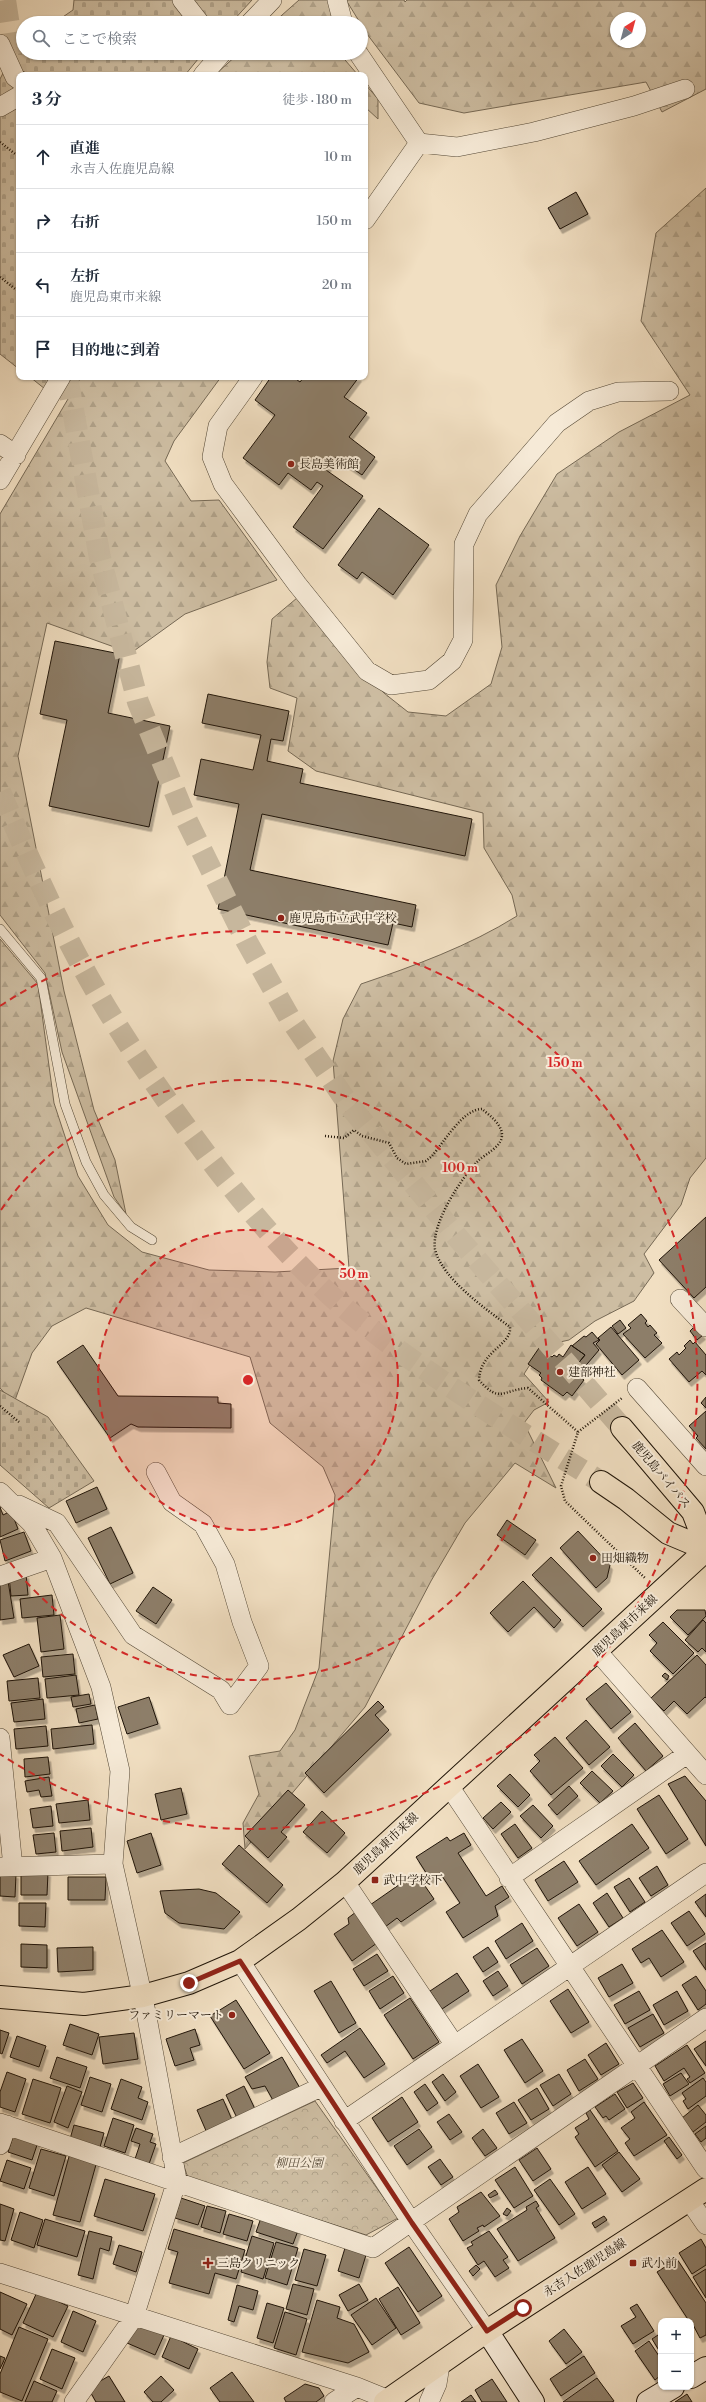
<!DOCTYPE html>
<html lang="ja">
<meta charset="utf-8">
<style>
:root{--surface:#fff;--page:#f6f6f7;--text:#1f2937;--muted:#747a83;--line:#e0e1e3}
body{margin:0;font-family:"Libre Bodoni","Noto Serif JP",serif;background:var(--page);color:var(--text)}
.controls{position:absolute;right:12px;bottom:12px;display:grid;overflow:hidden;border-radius:8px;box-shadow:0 1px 3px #0004}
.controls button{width:36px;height:36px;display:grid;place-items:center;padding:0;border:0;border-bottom:1px solid var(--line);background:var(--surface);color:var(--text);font:20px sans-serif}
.compass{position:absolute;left:610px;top:12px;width:36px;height:36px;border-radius:50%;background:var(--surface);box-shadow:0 1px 3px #0004;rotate:36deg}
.stop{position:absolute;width:12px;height:12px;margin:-9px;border:3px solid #8f2418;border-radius:50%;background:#fff}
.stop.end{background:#8f2418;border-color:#fff;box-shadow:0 1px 4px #0008}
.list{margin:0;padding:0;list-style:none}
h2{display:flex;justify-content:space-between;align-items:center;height:52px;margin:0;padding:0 16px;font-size:17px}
h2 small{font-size:13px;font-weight:400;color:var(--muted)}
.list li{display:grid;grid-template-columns:26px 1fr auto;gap:12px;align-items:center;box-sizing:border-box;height:64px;padding:0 16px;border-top:1px solid var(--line)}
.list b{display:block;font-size:15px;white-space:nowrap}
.list p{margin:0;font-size:13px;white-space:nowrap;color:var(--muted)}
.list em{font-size:13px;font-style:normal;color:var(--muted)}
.icon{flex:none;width:22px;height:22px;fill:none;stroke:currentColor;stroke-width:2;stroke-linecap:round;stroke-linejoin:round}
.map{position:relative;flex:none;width:706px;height:2402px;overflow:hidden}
.search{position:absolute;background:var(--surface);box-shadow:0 1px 3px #0004;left:16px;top:16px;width:352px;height:44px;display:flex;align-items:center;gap:10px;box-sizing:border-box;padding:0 14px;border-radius:22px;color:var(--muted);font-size:15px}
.panel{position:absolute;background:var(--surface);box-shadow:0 1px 3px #0004;left:16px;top:72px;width:352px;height:308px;border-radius:8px}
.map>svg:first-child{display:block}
</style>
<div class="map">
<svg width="706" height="2402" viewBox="0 0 706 2402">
<defs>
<pattern id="forest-firs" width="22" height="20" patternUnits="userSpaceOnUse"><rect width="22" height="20" fill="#cdbda2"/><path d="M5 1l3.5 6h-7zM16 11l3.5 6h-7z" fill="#b0a28a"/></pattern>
<pattern id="cemetery-stones" width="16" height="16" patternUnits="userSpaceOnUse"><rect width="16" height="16" fill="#cdbda2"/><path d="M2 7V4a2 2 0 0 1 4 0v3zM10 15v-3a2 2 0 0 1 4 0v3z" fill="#b0a28a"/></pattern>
<pattern id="park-crowns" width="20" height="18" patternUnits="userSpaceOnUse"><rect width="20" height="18" fill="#cdbda2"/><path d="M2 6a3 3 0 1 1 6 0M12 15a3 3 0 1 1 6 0" fill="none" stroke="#b0a28a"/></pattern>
<filter id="shadow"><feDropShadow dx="2.5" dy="4.5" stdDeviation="0" flood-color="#0004"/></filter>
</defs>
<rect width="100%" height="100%" fill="#f1dfc2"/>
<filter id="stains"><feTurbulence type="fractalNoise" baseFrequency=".005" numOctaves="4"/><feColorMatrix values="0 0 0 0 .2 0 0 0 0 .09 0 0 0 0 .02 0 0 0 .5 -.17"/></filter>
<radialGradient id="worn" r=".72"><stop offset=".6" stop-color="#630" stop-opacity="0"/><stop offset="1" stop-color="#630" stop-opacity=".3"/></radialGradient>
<path fill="url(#forest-firs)" stroke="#766955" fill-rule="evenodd" d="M299,0H330L332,23H273Z
M346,0H404L405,2L407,0H706V89L662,112L646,82L464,113L419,103L367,34ZM616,18H640V42H616Z
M239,53H339L358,75H215Z
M365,84L378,99V119L365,107Z
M706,188V1158L690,1178L681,1205L644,1254L654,1273L634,1301L595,1321L569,1340L542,1346L524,1374L549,1402L534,1410L524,1423L556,1488L515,1463L465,1523L431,1581L365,1707L245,1849L243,1823L259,1794L249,1756L280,1751L295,1730L319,1668L335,1495L323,1467L270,1423L250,1357L86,1308L52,1326L32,1353L14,1403L0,1388V939L38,984L54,1103L78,1176L108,1225L142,1252L209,1270L275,1272L349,1268L333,1061L343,1019L361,984C414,966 469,946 517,916L512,895L484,848L483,813L316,771L288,751L297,698L270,688L267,662L272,619L297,598L384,693L408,712L446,716L491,684L502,647L496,585L520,536L557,474L619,432L690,395L641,321L656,233Z
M81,377H221L174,441L165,461L191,501L219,500L277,580L185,614L131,653L47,623L18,756L64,991L94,1110L115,1160L126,1214L114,1197L62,1052L45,973L0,915V514Z"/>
<path fill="url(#cemetery-stones)" stroke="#766955" d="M74,0H252L231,23H54L73,10Z
M23,38V53H203L185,75H19V369L0,354V79L20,40Z
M30,377H51L45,389Z
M0,1390L48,1417L94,1481L49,1508L0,1465Z"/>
<path fill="url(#park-crowns)" stroke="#766955" d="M315,2101L398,2218L366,2235L188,2178L183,2163Z"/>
<path fill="#8d7e69" stroke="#201508" filter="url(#shadow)" d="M576,192L588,214L560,229L548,208Z
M271,377H293L300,382L304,377H359L344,397L367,413L349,437L375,457L362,475L336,457L326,470L363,496L323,549L293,527L323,486L317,482L311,490L288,473L279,485L243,458L275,415L255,400Z
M379,508L429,545L393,595L362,572L357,579L338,565Z
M55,641L120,654L108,713L170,726L149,827L49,806L67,720L40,714Z
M208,694L289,711L283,741L271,739L267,761L303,769L300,783L472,819L465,856L262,814L250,870L416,905L412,927L393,923L388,945L218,909L239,804L194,795L201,759L253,770L261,735L202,723Z
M706,1217V1287L694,1298L659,1260Z
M641,1314L647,1321L645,1323L648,1327L650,1325L657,1333L654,1335L662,1343L645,1358L623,1334L631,1328L628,1325Z
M620,1320L626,1328L618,1334L612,1326Z
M695,1326L703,1335L697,1340L690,1331Z
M611,1327L639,1360L622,1375L596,1344L600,1340L598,1338Z
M592,1332L599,1340L593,1343L599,1350L582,1370L576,1366L585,1355L572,1346L584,1336L586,1337Z
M690,1340L693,1344L695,1342L706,1355V1375L702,1371L689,1382L669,1359L677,1352L679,1355L686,1348L684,1346Z
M83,1345L118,1396L218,1397V1403L231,1404V1428L138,1427L131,1424L110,1438L57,1362Z
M571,1345L585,1355L576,1366L582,1370L578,1375L584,1380L572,1396L567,1392L563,1396L541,1380L542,1378L539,1375L541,1373L528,1364L539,1348L552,1357L554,1355L557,1357L559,1354L563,1357Z
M706,1397V1408L701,1403Z
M706,1411V1449L696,1438L698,1436L689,1426Z
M97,1487L107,1509L76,1523L66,1501Z
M0,1507L3,1515L11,1511L18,1529L0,1537Z
M507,1520L536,1540L525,1555L497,1535Z
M111,1527L133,1573L110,1584L88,1538Z
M578,1531L610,1565L607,1578L596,1588L560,1548Z
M24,1532L31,1551L5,1561L0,1540Z
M551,1557L602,1609L583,1627L532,1575Z
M26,1574L28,1595L11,1596L9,1576Z
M8,1581L14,1618L0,1620V1582Z
M523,1581L561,1620L554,1628L534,1607L508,1632L490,1613Z
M153,1587L172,1600L156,1624L136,1611Z
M52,1595L54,1615L22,1618L20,1599Z
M677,1610H705L706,1616L688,1635L670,1617Z
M60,1615L64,1649L41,1652L37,1618Z
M703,1620L706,1623V1652L702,1648L698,1652L685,1640Z
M663,1622L694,1653L673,1674L650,1651L657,1643L649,1635Z
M29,1644L39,1666L14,1677L3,1655Z
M73,1654L75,1674L43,1677L41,1657Z
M697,1655L706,1665V1698L705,1697L687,1714L674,1701L664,1711L651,1698Z
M665,1673L669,1676L667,1680L662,1676Z
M76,1675L79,1695L47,1698L45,1679Z
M38,1678L40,1698L9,1701L7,1681Z
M606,1683L631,1712L611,1729L586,1699Z
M89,1694L91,1704L73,1707L71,1697Z
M149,1697L158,1724L127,1734L118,1707Z
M43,1699L45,1719L14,1722L11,1703Z
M378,1701L384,1707L375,1715L389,1730L324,1793L305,1773Z
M95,1705L98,1719L79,1723L76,1709Z
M586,1720L610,1747L589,1765L566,1738Z
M635,1723L663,1756L646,1771L618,1738Z
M92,1725L94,1744L53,1749L51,1729Z
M46,1726L48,1746L16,1749L14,1729Z
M555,1737L583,1768L551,1795L530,1771L540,1761L534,1755Z
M613,1754L634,1775L622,1787L601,1766Z
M48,1757L50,1774L25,1777L24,1759Z
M592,1771L613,1791L600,1803L580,1783Z
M510,1774L530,1795L518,1807L497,1786Z
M685,1776L706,1801V1846L668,1784Z
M49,1777L52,1796L41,1797L39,1790L27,1792L25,1781Z
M569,1786L578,1796L557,1815L548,1805Z
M181,1788L187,1814L161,1820L155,1794Z
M288,1790L305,1805L281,1832L287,1837L268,1858L245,1836Z
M659,1795L688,1839L666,1854L637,1809Z
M88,1800L90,1820L59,1823L56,1804Z
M501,1802L511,1812L493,1829L483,1818Z
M533,1805L553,1826L541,1838L520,1816Z
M51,1806L53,1826L33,1828L30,1809Z
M322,1811L345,1833L327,1853L303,1832Z
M515,1824L532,1848L518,1858L501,1834Z
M632,1824L649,1848L596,1885L579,1861Z
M91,1828L93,1847L62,1851L60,1831Z
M54,1833L56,1852L36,1854L33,1835Z
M151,1833L161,1865L137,1873L127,1841Z
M464,1833L471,1845L458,1853L486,1896L502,1886L509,1897L495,1906L498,1916L463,1938L446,1912L460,1903L440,1873L430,1879L416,1857L447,1837L450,1841Z
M239,1845L283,1885L267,1903L222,1864Z
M564,1861L578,1882L548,1901L535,1880Z
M657,1866L668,1885L651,1896L639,1878Z
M21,1872H48L47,1895H21Z
M0,1873L16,1874L15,1897L0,1896Z
M416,1873L434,1899L401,1922L397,1918L385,1927L370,1905Z
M68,1877H106L105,1900H68Z
M629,1878L645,1902L630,1912L614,1887Z
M199,1889L216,1893L240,1912L224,1929L179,1923L165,1913L160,1891Z
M607,1893L623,1918L609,1927L593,1903Z
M706,1894V1917L695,1902Z
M19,1903H46L45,1927L19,1926Z
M579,1904L598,1932L577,1946L558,1918Z
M689,1911L705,1934L687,1946L671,1923Z
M356,1912L377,1943L352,1961L334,1934L349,1924L348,1918Z
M522,1923L533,1941L506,1959L495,1941Z
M662,1930L684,1962L661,1977L649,1958L641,1963L632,1949Z
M706,1943V1970L693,1951Z
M21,1944L47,1945V1968L21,1967Z
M93,1947V1970L58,1972L57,1948Z
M488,1947L498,1962L483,1972L473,1957Z
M537,1948L549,1966L522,1984L510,1965Z
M377,1954L388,1971L364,1986L353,1969Z
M622,1964L633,1983L609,1997L598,1978Z
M498,1971L508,1986L493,1996L483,1981Z
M457,1973L469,1991L442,2009L430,1991Z
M393,1976L404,1993L380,2009L369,1991Z
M696,1976L706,1991V2004L698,2010L682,1985Z
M331,1981L356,2023L339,2033L314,1991Z
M568,1989L589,2022L571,2033L550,2001Z
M639,1991L650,2010L625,2024L614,2005Z
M677,1991L688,2011L664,2025L653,2005Z
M410,1998L439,2042L413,2059L384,2015Z
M236,2000L270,2053L244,2069L210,2016Z
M653,2014L664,2033L640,2047L628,2028Z
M70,2024L99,2034L92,2055L63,2045Z
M360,2028L385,2064L364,2078L345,2051L327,2063L321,2055Z
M195,2029L200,2045L190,2048L194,2060L175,2066L166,2039Z
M0,2030L9,2033L2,2054L0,2053Z
M134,2033L138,2059L103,2064L99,2037Z
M17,2036L46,2046L39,2067L10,2057Z
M522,2039L543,2071L525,2083L504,2050Z
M706,2041V2066L694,2049Z
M606,2043L619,2064L601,2075L588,2055Z
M687,2045L705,2073L690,2083L687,2079L690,2077L684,2068L664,2081L655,2066Z
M57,2057L87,2067L80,2088L50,2078Z
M282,2057L301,2090L275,2104L265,2086L252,2089L245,2077Z
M585,2059L598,2079L579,2091L567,2070Z
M478,2064L499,2097L481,2108L460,2076Z
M7,2072L26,2079L15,2112L0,2107V2092Z
M681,2073L689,2084L670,2096L663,2084Z
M443,2074L456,2092L445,2101L432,2082Z
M559,2074L571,2094L553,2106L540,2085Z
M90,2077L111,2084L102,2112L81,2105Z
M703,2078L706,2082V2096L688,2109L683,2101L686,2099L682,2093Z
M33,2079L61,2088L50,2123L22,2114Z
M121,2079L142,2087L138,2098L148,2102L142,2120L111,2109Z
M633,2083L643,2098L627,2108L617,2092Z
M425,2084L438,2103L427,2111L414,2092Z
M67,2086L82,2092L68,2128L54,2122Z
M244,2086L255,2109L237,2118L226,2095Z
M537,2088L549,2109L531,2120L518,2100Z
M615,2094L625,2109L609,2120L606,2116L603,2118L595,2107Z
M402,2097L418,2122L388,2142L372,2118Z
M223,2099L233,2122L207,2133L197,2110Z
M514,2102L527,2123L509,2134L496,2113Z
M644,2102L667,2135L634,2156L625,2143L630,2139L621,2128L635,2118L631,2112Z
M698,2105L706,2115V2122L693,2132L682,2118Z
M590,2110L618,2151L595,2167L575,2137L579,2134L575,2128L589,2119L586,2113Z
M449,2114L462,2132L450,2140L437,2122Z
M113,2118L134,2125L125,2153L104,2146Z
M74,2125L104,2133L100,2147L70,2139Z
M706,2126V2138L701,2142L695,2134Z
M136,2128L153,2134L150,2142L156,2144L149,2164L135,2159L140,2144L131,2141Z
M419,2129L432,2147L407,2165L394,2146Z
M483,2129L497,2148L485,2156L472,2138Z
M15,2131L39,2139L32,2160L8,2152Z
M669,2137L682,2155L677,2159L664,2141Z
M537,2148L551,2169L533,2181L519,2160Z
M41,2149L66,2156L54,2196L29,2188Z
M619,2152L640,2179L622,2192L602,2165Z
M70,2153L97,2161L80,2222L53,2215Z
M440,2159L453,2177L441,2185L428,2167Z
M7,2160L31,2168L24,2189L0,2181Z
M515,2167L533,2196L514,2208L495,2180Z
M588,2167L606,2194L582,2209L565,2182Z
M105,2179L155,2194L143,2231L94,2216Z
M550,2179L575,2214L559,2225L534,2190Z
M495,2190L498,2194L490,2198L488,2195Z
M481,2192L500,2216L484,2227L483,2225L477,2228L479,2231L463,2241L449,2219L459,2212L457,2207Z
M181,2198L205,2206L198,2225L175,2218Z
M536,2201L539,2206L536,2208L555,2238L518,2261L497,2229L527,2210L526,2207Z
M0,2204L14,2209L5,2241L0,2240Z
M207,2206L226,2211L220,2233L201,2227Z
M507,2208L511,2211L507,2216L503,2214Z
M20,2212L43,2220L34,2248L11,2240Z
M229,2214L253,2221L247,2241L223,2234Z
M262,2215L299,2228L293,2244L256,2232Z
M604,2216L607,2220L595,2228L592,2223Z
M45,2219L85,2231L77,2257L37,2245Z
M174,2229L245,2250L236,2279L215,2273L209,2294L169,2283L178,2252L168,2249Z
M89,2231L112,2237L109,2251L100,2248L93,2279L78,2275Z
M489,2231L508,2257L503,2260L509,2268L495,2277L484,2261L478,2265L467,2248L473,2245L471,2242Z
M252,2236L274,2243L263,2279L241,2272Z
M701,2239L706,2248V2265L692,2274L679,2253Z
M276,2242L298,2248L287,2285L265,2278Z
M119,2245L142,2252L136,2272L113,2264Z
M409,2247L442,2296L418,2312L385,2263Z
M345,2248L366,2255L359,2278L338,2271Z
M304,2249L326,2255L317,2286L295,2280Z
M677,2259L706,2303V2335L700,2338L691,2321H689L657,2272Z
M476,2265L480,2269L473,2276L469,2271Z
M706,2269V2298L693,2277Z
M293,2284L314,2289L307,2315L286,2309Z
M359,2284L368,2300L348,2311L339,2295Z
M237,2285L258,2291L253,2310L239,2306L234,2322L228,2320Z
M398,2287L420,2323L401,2335L379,2299Z
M0,2292L27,2304L12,2335L0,2329Z
M37,2292L68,2306L53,2337L23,2323Z
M376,2298L396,2328L372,2345L351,2315Z
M317,2300L340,2307L337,2318L354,2324L369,2352L348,2363L302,2352Z
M267,2303L284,2308L273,2343L257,2338Z
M637,2304L654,2331L633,2344L621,2326L636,2317L630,2308Z
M73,2311L96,2321L83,2352L61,2342Z
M285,2312L307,2319L296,2355L274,2348Z
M136,2322L164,2335L155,2355L127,2343Z
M19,2327L48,2339L22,2401L0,2392V2374Z
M564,2329L582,2352L566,2364L549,2341Z
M661,2333V2351L660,2352L652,2339Z
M171,2336L198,2349L189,2369L162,2357Z
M649,2341L661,2359V2375L655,2380L635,2351Z
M52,2349L75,2358L62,2389L40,2379Z
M0,2356L5,2358L0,2369Z
M584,2356L595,2373L561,2396L550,2379Z
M232,2372L254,2402H220L210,2388Z
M109,2376L125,2402H96L88,2388Z
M161,2376L174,2390L161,2402H153L144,2392Z
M597,2378L614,2401L612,2402H563Z
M492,2379L507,2402H482L475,2390Z
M34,2381L57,2391L52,2402H25Z
M305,2384L319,2388L324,2396L316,2402H286L284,2398Z
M687,2394L692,2402H675Z
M471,2395L476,2402H461Z"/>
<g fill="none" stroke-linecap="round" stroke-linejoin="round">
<path stroke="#c7b79d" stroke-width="22" stroke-dasharray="22 11" stroke-linecap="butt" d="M5,0L17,78
M67,377L100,558L138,702L186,819L247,942L289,1017L349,1105L458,1238L622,1428
M0,792C27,854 54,916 87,975C125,1043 171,1108 218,1170C260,1224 306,1277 359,1320C435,1381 519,1431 601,1482"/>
<defs>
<path id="lane" d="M0,929L41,978L65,1104L86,1162L104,1195L131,1227L152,1240"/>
<path id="street" d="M182,0L200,23
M337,0L343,23
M250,23L272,0
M0,44L15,77L19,80
M358,53L419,143L457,147L534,132L634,106L685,89
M203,75L222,53
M0,107L19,96
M365,220L419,143
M253,377L218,426L212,457L223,484L297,584L367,671L391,685L429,680L452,661L463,640L464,544L478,514L557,423L589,401L618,392L669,391
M0,444L16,455
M0,480L61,377
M680,1299L706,1327
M637,1388L706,1466
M0,1492L32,1524L52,1558L101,1687L120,1771L113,1864L146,2012L177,2180L134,2317L74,2402
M19,1505L57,1523L133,1635L221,1690L230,1705L259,1666L242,1622L225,1564L203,1524L172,1502L156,1472
M0,1576L52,1558
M597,1651L706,1775
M0,1738L13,1867
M449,1786L706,2169
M1,1867L113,1864
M509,1878L687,1754
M345,1882L454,2044
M240,1961L412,2223L487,2331
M344,2121L706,1873
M0,2123L373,2248L706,2018
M0,2145L7,2125
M172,2157L321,2087
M689,2200L706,2225
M0,2273L357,2387L389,2400
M334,2402L357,2387
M429,2402L437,2384L440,2365"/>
<path id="secondary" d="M487,2331L533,2402
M691,2377L706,2368
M648,2402L673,2387"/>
<path id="primary" d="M0,1997L84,2004L143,1996L189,1983L240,1961L299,1919L345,1882L706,1550
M385,2402L487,2331L706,2189"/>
<path id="highway" d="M622,1428L693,1512L706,1546
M601,1482L626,1499L668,1533L706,1549"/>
</defs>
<use href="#lane" stroke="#544836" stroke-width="10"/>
<use href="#street" stroke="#544836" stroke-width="20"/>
<use href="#secondary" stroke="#201508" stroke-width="24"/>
<use href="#primary" stroke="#201508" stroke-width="24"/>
<use href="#highway" stroke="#201508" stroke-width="24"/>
<path stroke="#201508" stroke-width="2.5" stroke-dasharray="1 2" stroke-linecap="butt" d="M0,142L19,157
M0,277L19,292
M325,1136L344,1138L354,1130L362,1136L389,1143L397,1158L406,1164L426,1161L432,1156C444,1142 463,1109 482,1109C489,1115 502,1124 502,1135C502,1147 485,1154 478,1161C461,1178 431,1224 435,1249C441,1278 487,1310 510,1327C512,1345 480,1351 479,1380C500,1404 502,1390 528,1388L578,1432L561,1486L565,1501L646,1579
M0,1406L19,1422
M578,1432L622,1398"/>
<use href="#lane" stroke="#f6ead7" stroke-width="9"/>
<use href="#street" stroke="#f6ead7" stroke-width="19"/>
<use href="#secondary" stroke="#f6ead7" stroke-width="22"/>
<use href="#primary" stroke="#f1dfc2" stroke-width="22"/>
<use href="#highway" stroke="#f1dfc2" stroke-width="22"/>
</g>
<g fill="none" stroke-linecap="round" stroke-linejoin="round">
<path stroke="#8f2418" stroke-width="5" d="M189,1983L240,1961L412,2223L487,2331L523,2308"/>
</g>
<circle cx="248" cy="1380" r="150" fill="#d62828" fill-opacity=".12"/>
<g fill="none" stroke="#d62828" stroke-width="2" stroke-dasharray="7 5">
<circle cx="248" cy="1380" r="150"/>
<path d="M1 1210A300 300 0 1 1 1 1550"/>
<path d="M0 1006A449 449 0 1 1 0 1754"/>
</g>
<g fill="#8f2418" stroke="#f6ead7" stroke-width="1.5">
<circle cx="291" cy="464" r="4"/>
<circle cx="281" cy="918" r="4"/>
<circle cx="560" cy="1372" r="4"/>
<circle cx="593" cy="1558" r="4"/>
<rect x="371" y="1876" width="8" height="8" rx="2"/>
<circle cx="232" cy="2015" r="4"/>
<path d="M206 2257h4v4h4v4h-4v4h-4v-4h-4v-4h4z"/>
<rect x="629" y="2259" width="8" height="8" rx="2"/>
</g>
<g text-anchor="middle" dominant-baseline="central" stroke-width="4" stroke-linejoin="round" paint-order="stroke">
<g font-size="12" fill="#201508" stroke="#f6ead7" text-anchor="start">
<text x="299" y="464">長島美術館</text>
<text x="289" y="918">鹿児島市立武中学校</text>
<text x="568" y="1372">建部神社</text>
<text x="601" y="1558">田畑織物</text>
<text x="383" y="1880">武中学校下</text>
<text x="224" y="2015" text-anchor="end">ファミリーマート</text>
<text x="217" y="2263">三島クリニック</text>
<text x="641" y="2263">武小前</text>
</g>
<g font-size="12" fill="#201508" stroke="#f6ead7">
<text transform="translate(661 1475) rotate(50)">鹿児島バイパス</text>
<text transform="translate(625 1626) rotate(-43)">鹿児島東市来線</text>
<text transform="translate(386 1844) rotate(-43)">鹿児島東市来線</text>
<text transform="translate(585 2268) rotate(-33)">永吉入佐鹿児島線</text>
</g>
<g font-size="12" font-style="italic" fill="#5d503e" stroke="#f6ead7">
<text x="299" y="2163">柳田公園</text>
</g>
</g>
<circle cx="248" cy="1380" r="6" fill="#d62828" stroke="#f6ead7" stroke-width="2"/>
<g font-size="12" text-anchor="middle" font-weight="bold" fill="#d62828" stroke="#f6ead7" stroke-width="4" stroke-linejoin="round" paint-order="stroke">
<text x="565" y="1067">150 m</text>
<text x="460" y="1172">100 m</text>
<text x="354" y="1278">50 m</text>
</g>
<rect width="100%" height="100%" filter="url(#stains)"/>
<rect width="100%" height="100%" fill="url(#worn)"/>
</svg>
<div class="controls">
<button>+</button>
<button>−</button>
</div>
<svg class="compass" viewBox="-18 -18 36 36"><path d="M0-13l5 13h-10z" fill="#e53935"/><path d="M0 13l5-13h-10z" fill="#747a83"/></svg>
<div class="stop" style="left:523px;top:2308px"></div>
<div class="stop end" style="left:189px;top:1983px"></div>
<div class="search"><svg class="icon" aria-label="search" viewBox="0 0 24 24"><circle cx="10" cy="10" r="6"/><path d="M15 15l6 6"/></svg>ここで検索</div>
<section class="panel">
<h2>3 分<small>徒歩 · 180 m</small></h2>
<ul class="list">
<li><svg class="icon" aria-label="ahead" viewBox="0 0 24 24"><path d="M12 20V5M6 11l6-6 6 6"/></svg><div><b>直進</b><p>永吉入佐鹿児島線</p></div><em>10 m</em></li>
<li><svg class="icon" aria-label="right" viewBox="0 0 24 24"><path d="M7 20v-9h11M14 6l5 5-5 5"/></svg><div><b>右折</b></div><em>150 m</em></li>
<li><svg class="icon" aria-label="left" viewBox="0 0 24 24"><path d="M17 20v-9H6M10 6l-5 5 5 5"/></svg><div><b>左折</b><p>鹿児島東市来線</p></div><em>20 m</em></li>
<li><svg class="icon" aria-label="arrive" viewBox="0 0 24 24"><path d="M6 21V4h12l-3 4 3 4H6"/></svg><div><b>目的地に到着</b></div></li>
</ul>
</section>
</div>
